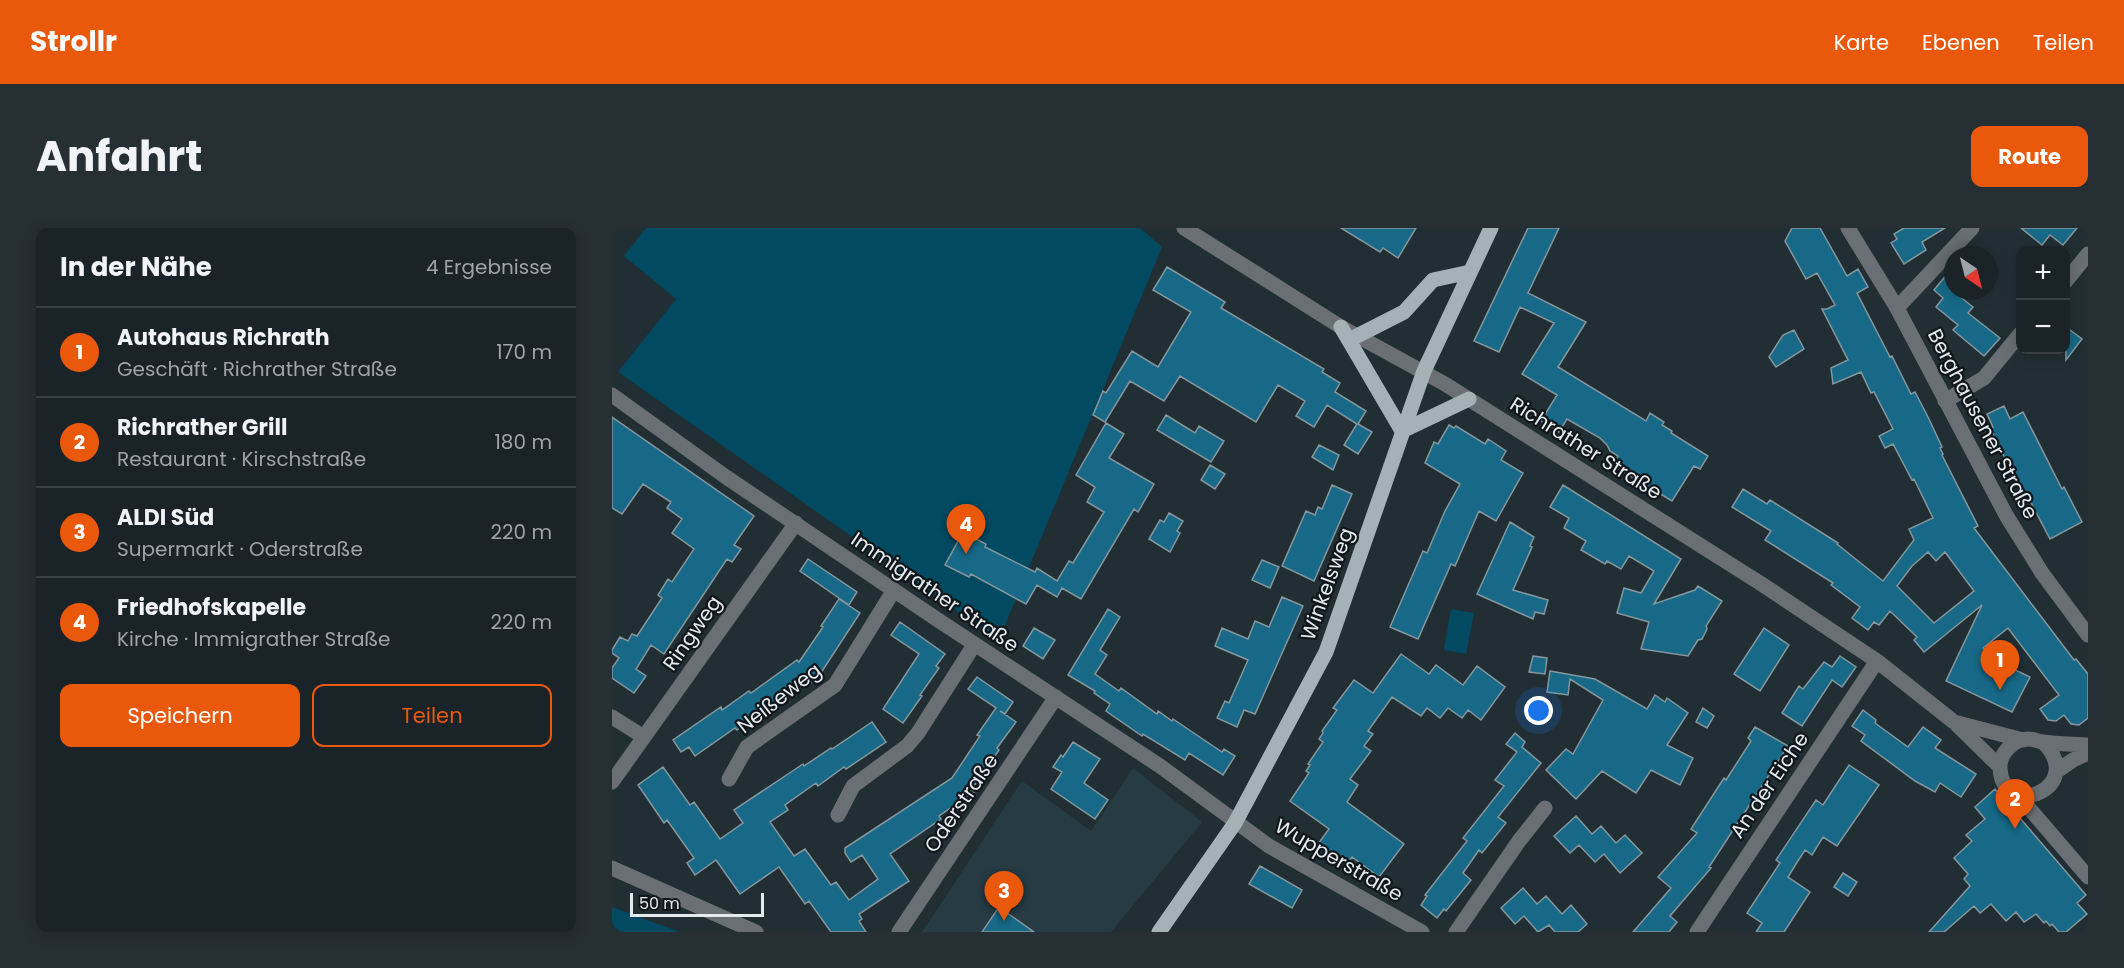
<!DOCTYPE html>
<html lang="de">
<meta charset="utf-8">
<style>
:root{--surface:#192328;--page:#262f34;--text:#f1f3f6;--muted:#9fa4a8;--line:#374045;--accent:#ea580c}
body{margin:0;font-family:Poppins,sans-serif;background:var(--page);color:var(--text)}
.controls{position:absolute;right:18px;top:18px;display:grid;overflow:hidden;border-radius:12px;box-shadow:0 3px 15px #0003}
.controls button{width:54px;height:54px;display:grid;place-items:center;padding:0;border:0;border-bottom:2px solid var(--line);background:var(--surface);color:var(--text);font:30px sans-serif}
.compass{position:absolute;left:1332px;top:18px;width:54px;height:54px;border-radius:50%;background:var(--surface);box-shadow:0 3px 15px #0003;rotate:145deg}
.scale{position:absolute;left:18px;bottom:15px;width:134px;box-sizing:border-box;padding-left:6px;border:3px solid #e3ebef;border-top:0;font-size:16px;line-height:21px;white-space:nowrap;color:#e3ebef;-webkit-text-stroke:4px #101619;paint-order:stroke}
.you{position:absolute;left:927px;top:483px;width:21px;height:21px;margin:-15px;border:4px solid #fff;border-radius:50%;background:#1a73e8;box-shadow:0 0 0 9px #1a73e833}
.badge{display:grid;place-items:center;width:39px;height:39px;border-radius:50%;background:var(--accent);color:#fff;font-size:20px;font-weight:700}
.pin{position:absolute;translate:-50% -50px;filter:drop-shadow(0 2px 3px #0008)}
.pin::after{content:'';position:absolute;top:32px;width:21px;height:18px;background:inherit;clip-path:polygon(0 0,100% 0,50% 100%)}
.list{margin:0;padding:0;list-style:none}
h2{display:flex;justify-content:space-between;align-items:center;height:78px;margin:0;padding:0 24px;font-size:26px}
h2 small{font-size:20px;font-weight:400;color:var(--muted)}
.list li{display:grid;grid-template-columns:39px 1fr auto;gap:18px;align-items:center;box-sizing:border-box;height:90px;padding:0 24px;border-top:2px solid var(--line)}
.list b{display:block;font-size:22px;white-space:nowrap}
.list p{margin:0;font-size:20px;white-space:nowrap;color:var(--muted)}
.list em{font-size:20px;font-style:normal;color:var(--muted)}
.actions{display:flex;gap:12px;padding:18px 24px}
.actions a{flex:1;padding:14px 0;border:2px solid var(--accent);border-radius:12px;text-align:center;font-size:21px;color:var(--accent)}
.actions .main{background:var(--accent);color:#fff}
.map{position:relative;flex:none;width:1476px;height:704px;overflow:hidden;border-radius:12px}
header{display:flex;align-items:center;gap:36px;box-sizing:border-box;height:84px;padding:0 30px;background:var(--accent);color:#fff}
header strong{font-size:28px}
nav{display:flex;gap:33px;margin-inline-start:auto;font-size:21px}
.intro{display:flex;align-items:center;justify-content:space-between;box-sizing:border-box;height:144px;padding:0 36px}
h1{margin:0;font-size:42px}
.button{padding:15px 27px;border-radius:12px;background:var(--accent);color:#fff;font-size:21px;font-weight:700}
main{display:flex;gap:36px;padding:0 36px}
aside{flex:1;background:var(--surface);border-radius:12px;box-shadow:0 3px 15px #0003}
.map>svg:first-child{display:block}
</style>
<header>
<strong>Strollr</strong>
<nav><a>Karte</a><a>Ebenen</a><a>Teilen</a></nav>
</header>
<div class="intro"><h1>Anfahrt</h1><a class="button">Route</a></div>
<main>
<aside>
<h2>In der Nähe<small>4 Ergebnisse</small></h2>
<ul class="list">
<li><span class="badge">1</span><div><b>Autohaus Richrath</b><p>Geschäft · Richrather Straße</p></div><em>170 m</em></li>
<li><span class="badge">2</span><div><b>Richrather Grill</b><p>Restaurant · Kirschstraße</p></div><em>180 m</em></li>
<li><span class="badge">3</span><div><b>ALDI Süd</b><p>Supermarkt · Oderstraße</p></div><em>220 m</em></li>
<li><span class="badge">4</span><div><b>Friedhofskapelle</b><p>Kirche · Immigrather Straße</p></div><em>220 m</em></li>
</ul>
<div class="actions"><a class="main">Speichern</a><a>Teilen</a></div>
</aside>
<div class="map">
<svg width="1476" height="704" viewBox="0 0 1476 704">
<rect width="100%" height="100%" fill="#212f35"/>
<path fill="#263b44" d="M521,540L590,594L499,704H310L410,553L479,603Z"/>
<path fill="#014a61" d="M34,0H528L550,19L386,414L337,377L6,144L64,71L12,28Z
M839,381L862,385L854,426L832,422Z
M0,679L68,704H0Z"/>
<path fill="#176987" stroke="#86969d" stroke-width="1.5" fill-rule="evenodd" d="M729,0H804L786,30L771,20L768,24Z
M916,0H947L916,65L974,94L946,139L1034,193L1038,185L1052,194L1050,197L1060,203L1059,205L1096,228L1088,241L1082,238L1060,273L1000,237L1006,228L998,223L995,217L988,210L955,191L947,204L929,193L945,167L910,146L942,95L908,79L887,124L862,113Z
M1180,0H1208L1235,48L1246,41L1256,59L1245,65L1278,129L1280,128L1299,166L1303,164L1316,189L1330,219L1328,220L1331,226L1330,227L1366,298L1362,300L1462,432L1464,431L1476,446V490L1467,497L1459,496L1452,487L1444,493L1436,492L1428,481L1447,467L1396,400L1371,420L1391,436L1418,449L1400,484L1334,453L1370,377L1312,424L1302,412L1305,409L1278,383L1267,397L1262,394L1256,402L1240,390L1248,379L1219,357L1221,355L1153,312L1159,303L1120,279L1131,261L1155,276L1158,272L1226,315L1225,316L1271,353L1302,312L1297,301L1321,290L1302,251L1300,252L1281,216L1273,220L1267,208L1281,201L1262,164L1259,165L1249,144L1221,156L1219,140L1236,132L1210,81H1215L1223,77L1205,45L1194,51L1173,13ZM1316,324L1324,333L1333,324L1362,363L1322,395L1285,358L1300,338Z
M1292,0H1333L1310,14L1314,22L1292,36L1279,15L1285,11L1282,6Z
M1409,0H1465L1451,17L1438,7L1430,17Z
M555,39L613,74L609,80L712,141L710,144L728,155L723,164L754,183L746,196L760,204L746,226L732,217L745,196L715,177L702,199L684,188L693,173L666,157L644,194L568,148L552,173L518,153L493,194L481,187L491,163L494,165L520,123L546,139L579,84L541,62Z
M1341,39V63L1361,79L1356,85L1388,110L1372,128L1341,102L1346,97L1324,79L1331,70L1322,62Z
M1454,99L1470,111L1454,132Z
M1182,102L1192,121L1164,139L1157,129L1171,107Z
M1392,178L1398,191L1411,184L1450,261L1452,259L1470,294L1438,311L1416,269L1413,270L1378,200L1381,199L1375,186Z
M554,187L583,205L587,198L612,213L599,234L545,202Z
M0,189L142,288L122,317L129,321L120,334L115,331L52,426L39,417L24,441L34,448L22,465L0,450V440L7,430L0,425V422L8,409L16,413L20,406L25,408L50,370L46,367L56,351L60,354L82,321L60,305L70,291L55,280L59,274L31,256L10,286L0,280Z
M494,195L512,206L497,230L542,256L526,284L522,281L469,371L450,360L445,369L425,357L414,376L359,346L357,349L333,337L351,304L374,316L373,319L423,344L425,340L445,353L457,333L461,335L492,284L475,274L483,259L464,247Z
M837,197L842,200L844,198L873,216L876,211L894,223L889,232L911,245L884,293L867,283L843,338L839,336L806,411L778,399L811,323L815,325L833,283L848,256L813,235L822,214L826,216Z
M707,217L727,227L721,242L700,229Z
M598,237L613,246L603,261L589,252Z
M720,257L740,266L702,353L670,338L694,283L703,287L706,279L710,281Z
M951,257L1069,331L1042,376L1083,362L1086,358L1110,373L1094,398L1095,401L1090,411L1086,412L1076,428L1029,421L1037,394L1005,385L1012,360L1029,365L1042,343L1017,328L1009,341L995,333L993,336L969,322L974,313L952,300L957,290L938,279Z
M557,285L571,293L565,303L568,305L558,324L537,311L548,292L552,294Z
M898,294L922,309L918,318L920,319L901,362L936,372L932,386L923,384L921,391L865,366Z
M196,331L245,364L237,377L188,343Z
M650,332L667,339L658,360L640,352Z
M670,369L691,378L643,486L632,482L625,499L605,490L613,473L617,475L636,432L603,418L610,400L636,411L643,393L657,399Z
M227,371L248,385L205,451L196,457L195,455L153,485L151,483L125,502L123,500L83,528L77,519L69,524L61,512L109,479L110,482L137,463L139,465L185,432L187,434L211,399L209,398Z
M496,381L508,389L488,422L495,427L483,446L507,463L509,460L545,486L546,483L560,493L561,491L610,524L612,521L623,528L611,547L577,525L573,532L531,506L530,508L494,483L498,476L482,465L483,463L456,447Z
M288,394L333,426L324,438L327,440L308,467L310,468L291,495L271,481L307,426L279,407Z
M422,400L443,412L431,431L411,418Z
M1152,400L1177,417L1148,463L1122,446Z
M789,426L817,446L824,437L851,457L865,438L893,459L869,492L856,482L850,490L836,480L828,490L815,480L809,488L780,469L756,503L761,506L752,518L759,523L738,551L746,557L735,574L792,616L767,649L740,629L735,636L706,616L717,601L678,573L697,545L694,543L698,537L696,536L711,514L707,511L711,505L710,503L725,482L721,480L742,452L761,465Z
M921,428L935,430L933,446L917,444Z
M1228,428L1244,439L1230,459L1220,452L1190,498L1170,485L1187,458L1191,461L1212,434L1220,439Z
M938,443L983,451L1035,481L1043,467L1053,474L1055,470L1076,485L1055,517L1081,530L1068,557L1039,542L1024,565L990,543L964,571L934,542L954,521L961,526L991,472L958,451L956,467L935,464Z
M365,449L401,474L393,486L388,483L404,494L385,520L387,522L359,562L362,564L327,588L329,591L278,626L297,653L247,686L250,691L247,693L254,704H219L197,673L193,676L167,639L128,666L104,632L83,647L75,635L82,630L55,592L52,595L26,557L51,539L78,577L82,574L108,611L131,595L122,582L191,536L192,538L219,520L220,521L260,494L274,514L234,541L232,539L206,558L204,555L173,577L176,582L158,594L182,628L193,621L219,657L224,654L237,672L266,651L250,627L239,634L233,625V620L340,550L368,508L365,507L384,480L356,461Z
M1091,480L1102,488L1095,500L1084,494Z
M1251,482L1264,492L1263,495L1296,519L1311,499L1329,512L1323,520L1364,546L1349,569L1328,555L1323,564L1303,553L1249,513L1253,507L1240,498Z
M1143,499L1176,518L1097,639L1099,640L1058,688L1065,694L1057,704H1021L1059,660L1046,649L1085,605L1079,601L1112,550L1114,552L1139,513L1136,510Z
M903,505L913,514L910,519L929,535L886,589L894,595L870,625L867,622L851,645L859,652L834,683L832,681L825,690L809,677L815,668L813,667L855,613L851,610L892,558L883,552L905,524L894,516Z
M461,514L488,531L472,555L496,572L483,591L439,561L450,544L441,539L449,527L451,529Z
M1237,537L1267,557L1225,618L1211,609L1200,627L1193,622L1184,636L1176,649L1198,664L1172,704H1144L1150,695L1135,685L1168,635L1164,632L1204,572L1211,577Z
M1383,561L1474,667L1465,675L1475,686L1454,704H1447L1440,696L1438,698L1434,693L1432,695L1424,686L1412,694L1404,684L1394,693L1379,676L1368,685L1362,678L1332,704H1317L1358,658L1352,651L1356,646L1342,630L1360,613L1354,607L1373,591L1363,579Z
M964,588L980,606L989,598L1004,615L1013,607L1030,625L1008,645L992,626L983,634L967,617L958,625L942,608Z
M648,638L690,662L680,680L637,656Z
M1231,645L1245,654L1236,668L1222,659Z
M911,660L925,676L934,668L950,686L959,677L975,696L966,704H943L937,697L926,704L912,688L903,696L889,680Z
M387,679L422,704H370Z"/>
<g fill="none" stroke-linecap="round" stroke-linejoin="round">
<path stroke="#696f73" stroke-width="15" d="M572,0L729,99L833,156L1148,355L1265,433L1342,494L1388,539
M1236,0L1285,80L1394,287L1430,345L1476,407
M1454,53L1476,26
M1285,80L1360,0
M0,167L114,249L326,392L548,538L657,618L810,704
M1333,173L1372,150L1408,106
M0,489L32,509
M1342,494L1411,512
M1431,514C1476,559 1392,594 1388,541C1387,526 1401,511 1416,511C1421,511 1426,513 1430,514C1445,516 1461,516 1476,517
M1445,543L1461,532L1476,525
M117,551L135,519L223,457L282,362
M0,554L184,295
M1411,568L1417,580L1476,649
M226,587L241,558L295,518L306,505L362,417
M0,640L144,704
M287,704L444,469
M844,704L907,613L933,580
M1085,704L1265,433"/>
<path stroke="#a4b2b8" stroke-width="15" d="M729,99L790,203
M745,108L792,84L821,52L858,44
M790,203L857,171
M547,704L623,595L714,424L812,143L879,0"/>
</g>
<g text-anchor="middle" dominant-baseline="central" stroke-width="4.5" stroke-linejoin="round" paint-order="stroke">
<g font-size="20" fill="#e3ebef" stroke="#101619">
<text transform="translate(1371 196) rotate(62)">Berghausener Straße</text>
<text transform="translate(974 220) rotate(32)">Richrather Straße</text>
<text transform="translate(715 356) rotate(-70)">Winkelsweg</text>
<text transform="translate(323 364) rotate(34)">Immigrather Straße</text>
<text transform="translate(80 405) rotate(-55)">Ringweg</text>
<text transform="translate(167 470) rotate(-38)">Neißeweg</text>
<text transform="translate(1157 557) rotate(-56)">An der Eiche</text>
<text transform="translate(349 575) rotate(-56)">Oderstraße</text>
<text transform="translate(727 632) rotate(30)">Wupperstraße</text>
</g>
</g>
</svg>
<div class="controls">
<button>+</button>
<button>−</button>
</div>
<svg class="compass" viewBox="-18 -18 36 36"><path d="M0-13l5 13h-10z" fill="#e53935"/><path d="M0 13l5-13h-10z" fill="#9fa4a8"/></svg>
<div class="scale">50 m</div>
<div class="you"></div>
<div class="pin badge" style="left:1388px;top:462px">1</div>
<div class="pin badge" style="left:1403px;top:601px">2</div>
<div class="pin badge" style="left:392px;top:693px">3</div>
<div class="pin badge" style="left:354px;top:326px">4</div>
</div>
</main>
